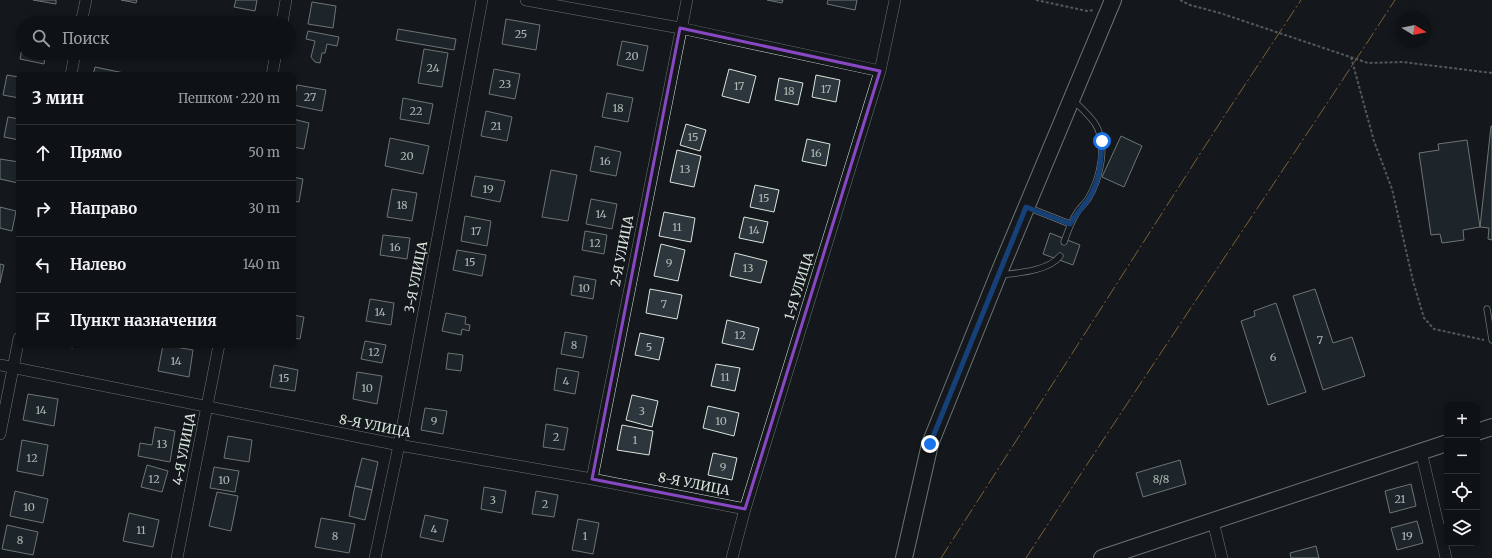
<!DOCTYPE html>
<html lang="ru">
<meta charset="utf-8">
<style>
:root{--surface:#0f1215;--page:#181b1e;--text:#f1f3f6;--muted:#9b9ea0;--line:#2f3234}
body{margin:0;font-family:Merriweather,serif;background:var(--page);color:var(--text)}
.controls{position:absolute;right:12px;bottom:12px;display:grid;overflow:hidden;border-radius:8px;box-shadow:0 2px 6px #0003}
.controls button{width:36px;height:36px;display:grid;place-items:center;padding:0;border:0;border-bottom:1px solid var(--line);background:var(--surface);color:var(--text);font:20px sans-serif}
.compass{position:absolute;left:1396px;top:12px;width:36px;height:36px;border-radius:50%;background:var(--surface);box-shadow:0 2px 6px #0003;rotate:100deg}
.stop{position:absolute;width:12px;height:12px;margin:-9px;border:3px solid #1a73e8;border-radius:50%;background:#fff}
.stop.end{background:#1a73e8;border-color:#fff;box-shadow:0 1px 4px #0008}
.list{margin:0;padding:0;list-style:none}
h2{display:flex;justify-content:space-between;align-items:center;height:52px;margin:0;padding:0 16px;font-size:17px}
h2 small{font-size:13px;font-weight:400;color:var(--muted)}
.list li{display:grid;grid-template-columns:26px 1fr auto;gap:12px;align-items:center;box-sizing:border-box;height:56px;padding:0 16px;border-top:1px solid var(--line)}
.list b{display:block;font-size:15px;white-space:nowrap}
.list em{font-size:13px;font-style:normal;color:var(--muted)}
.icon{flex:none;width:22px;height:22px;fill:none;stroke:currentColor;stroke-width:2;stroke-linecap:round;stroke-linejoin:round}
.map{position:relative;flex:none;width:1492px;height:558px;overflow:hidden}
.search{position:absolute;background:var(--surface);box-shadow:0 2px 6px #0003;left:16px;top:16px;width:280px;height:44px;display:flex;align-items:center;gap:10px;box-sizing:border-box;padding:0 14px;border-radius:22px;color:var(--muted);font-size:15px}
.panel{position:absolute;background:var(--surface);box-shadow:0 2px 6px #0003;left:16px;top:72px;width:280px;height:276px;border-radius:8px}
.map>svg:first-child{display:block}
</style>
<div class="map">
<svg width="1492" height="558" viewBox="0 0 1492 558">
<rect width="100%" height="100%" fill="#14181c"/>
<path fill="#2c363c" stroke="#d8e6dc" d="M33,0H56V4Z
M121,0H137L136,3Z
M236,0H257L255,11L234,7Z
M767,0H783L782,3Z
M828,0H857L855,10L827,4Z
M312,2L336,6L333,28L308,24Z
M506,19L540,25L536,50L502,44Z
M398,29L456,39L454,50L396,40Z
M308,31L339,37L337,46L327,44L325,53H322L320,63L315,62L311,57L315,41L306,39Z
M622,41L648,46L643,71L617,65Z
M23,43V53H46L44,64L20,59Z
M424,49L448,53L442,87L418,83Z
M221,53H246L245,58Z
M95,67L124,73V75H93Z
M494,69L520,74L515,99L489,94Z
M729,69L756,76L749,103L722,96Z
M7,75L19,77V98L3,95Z
M816,75L840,80L836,102L812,97Z
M779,78L803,83L798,105L775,100Z
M297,85L326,90L322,111L293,105Z
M607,93L633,98L628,122L602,117Z
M403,98L433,104L429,124L400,119Z
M486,111L512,117L507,141L481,136Z
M8,117L19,119V140L4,137Z
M293,119L309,123L304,149L293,147Z
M686,124L706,130L700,151L680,145Z
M1491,126H1492V240L1488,239L1489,228L1480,227Z
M1121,136L1142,146L1124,187L1102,177Z
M390,138L429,146L423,174L385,166Z
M807,139L830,144L826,166L802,161Z
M1467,140L1480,227L1463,230L1464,240L1442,243L1440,234L1431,235L1419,153L1439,150L1438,144Z
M595,146L621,152L616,176L590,171Z
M677,150L701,156L694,187L670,182Z
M0,159L19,162L18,183L0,179Z
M551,170L577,175L568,221L542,217Z
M475,176L505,181L500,202L471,196Z
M293,177L303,179L299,202L293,201Z
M755,185L779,190L774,212L750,207Z
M392,189L417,193L412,221L387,217Z
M591,199L617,204L612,229L586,224Z
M0,207L16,211L12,231L0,228Z
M664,212L695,218L691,242L659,236Z
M465,216L491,221L487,246L461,241Z
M744,217L768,222L763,243L739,238Z
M585,231L607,235L604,254L582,250Z
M1050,233L1080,245L1073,265L1043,254Z
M383,235L410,238L407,259L380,255Z
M661,244L685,250L678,281L654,276Z
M457,250L486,255L482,276L453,270Z
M735,253L767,261L761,283L730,276Z
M0,264L4,265L0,283Z
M574,276L596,280L593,299L571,295Z
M650,289L682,295L677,319L646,313Z
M1315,289L1333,343L1352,337L1365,376L1323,390L1293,296Z
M370,299L394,303L391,325L366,321Z
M1276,303L1306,392L1268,405L1241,321L1255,316L1254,311Z
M446,313L466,317L465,324L470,325L469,331L462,329L461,335L442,331Z
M293,315L304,317L300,339L293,338Z
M727,320L759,328L753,350L722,343Z
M565,332L587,336L583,358L561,354Z
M640,333L664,338L659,360L635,355Z
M365,341L386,345L382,363L361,359Z
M57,345H73V348Z
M163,345L193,350L189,377L158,371Z
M448,353L463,355L461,371L446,369Z
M716,364L740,368L735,391L711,386Z
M274,365L298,370L295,391L270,387Z
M557,368L579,372L575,394L554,390Z
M357,372L382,376L377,404L353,399Z
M28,394L58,399L54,426L23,420Z
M632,395L658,401L652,427L626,420Z
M708,406L739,413L734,436L703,428Z
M425,408L447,411L443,434L421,430Z
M546,424L568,428L564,450L543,447Z
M622,425L653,431L649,455L617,450Z
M155,427L175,431L170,462L138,456L140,443L152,445Z
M228,436L252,440L249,462L224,458Z
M22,440L48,445L43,476L17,471Z
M713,453L737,458L732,480L708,475Z
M362,458L378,462L372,490L355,486Z
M1180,460L1186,484L1143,497L1136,473Z
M147,465L168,471L162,492L141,487Z
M214,467L239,471L235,492L210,488Z
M1411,484L1416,506L1390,513L1385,491Z
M355,486L372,490L365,520L349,516Z
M484,487L506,491L502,513L481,509Z
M15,491L48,499L43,523L10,516Z
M536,491L558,495L554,517L532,514Z
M217,492L238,496L231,531L209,526Z
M129,513L159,520L153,547L123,541Z
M425,515L448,520L443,542L420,537Z
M321,518L355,524L349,553L315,547Z
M578,519L599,523L593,554L572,550Z
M1417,521L1423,543L1397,550L1391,528Z
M7,525L38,532L33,555L2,549Z
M1316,546L1319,558H1291L1290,553Z"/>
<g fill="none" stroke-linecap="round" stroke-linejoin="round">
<defs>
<path id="lane" d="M1027,207L1070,224
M1064,242C1068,231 1071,221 1078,211C1081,207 1085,203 1088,199C1100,179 1109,143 1094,122C1088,114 1080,107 1073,100
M1000,275C1018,273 1049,271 1060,256
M1487,309L1492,340"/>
<path id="street" d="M526,0L680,28L880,71
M81,23L86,0
M282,23L286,0
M71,75L75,53
M272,75L276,53
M0,365L399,445L592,479L745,509
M0,434L19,338
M1421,451L1446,558
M592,479L687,0
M1213,521L1222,558
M177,558L219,345
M375,558L399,445L482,0
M732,558L745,509L880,71L895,0"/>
<path id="secondary" d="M1477,432L1492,427
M904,558L930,444L998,275L1113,0
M1102,558L1447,443"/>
</defs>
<use href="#lane" stroke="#d8e6dc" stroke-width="7"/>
<use href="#street" stroke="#d8e6dc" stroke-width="12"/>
<use href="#secondary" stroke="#d8e6dc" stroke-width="18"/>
<path stroke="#9da8a2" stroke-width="2" stroke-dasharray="3 2" stroke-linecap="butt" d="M1036,0L1087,11L1094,10
M1180,0L1190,5L1220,13L1368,63L1403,62L1492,73
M1351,57L1374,141L1392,189L1413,281L1424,318L1434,329L1484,340"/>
<use href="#lane" stroke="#14181c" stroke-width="5.5"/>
<use href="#street" stroke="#14181c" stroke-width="11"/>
<use href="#secondary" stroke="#14181c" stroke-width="16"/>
<path stroke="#ffb74d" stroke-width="1" stroke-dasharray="14 3 2 3" stroke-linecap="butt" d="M941,558L1223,118L1301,0
M1026,558C1147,371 1273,187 1395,0"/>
</g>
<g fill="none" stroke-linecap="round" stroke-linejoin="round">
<path stroke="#1a73e8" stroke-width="5" d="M930,444L1026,207L1070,224C1075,216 1081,209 1087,201C1100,183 1101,162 1102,141"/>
</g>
<path d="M0 0H1492V558H0ZM680,28L880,71L745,509L592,479Z" fill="#14181c" fill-opacity=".55" fill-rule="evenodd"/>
<path fill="none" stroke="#8948c3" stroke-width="3" stroke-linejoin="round" d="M680,28L880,71L745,509L592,479Z"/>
<g text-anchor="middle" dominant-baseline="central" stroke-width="3" stroke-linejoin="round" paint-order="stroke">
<g font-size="11" fill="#adbab4">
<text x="521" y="34">25</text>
<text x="632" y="56">20</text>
<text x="433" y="68">24</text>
<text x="505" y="84">23</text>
<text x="739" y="86">17</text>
<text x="826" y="89">17</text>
<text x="789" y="91">18</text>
<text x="310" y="97">27</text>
<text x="618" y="108">18</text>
<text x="416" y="111">22</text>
<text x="496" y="126">21</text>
<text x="693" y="137">15</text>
<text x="816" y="153">16</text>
<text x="407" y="156">20</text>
<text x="605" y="161">16</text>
<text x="685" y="169">13</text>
<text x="488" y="189">19</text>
<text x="764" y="198">15</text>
<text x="402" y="205">18</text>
<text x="601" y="214">14</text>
<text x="677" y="227">11</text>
<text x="754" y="230">14</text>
<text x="476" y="231">17</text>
<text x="595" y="243">12</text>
<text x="395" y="247">16</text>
<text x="470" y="262">15</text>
<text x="669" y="263">9</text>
<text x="748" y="268">13</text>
<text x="584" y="288">10</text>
<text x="664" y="304">7</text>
<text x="380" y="312">14</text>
<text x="740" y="335">12</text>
<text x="1320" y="340">7</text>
<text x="574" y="345">8</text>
<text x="649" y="347">5</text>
<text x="374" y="352">12</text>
<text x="1273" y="357">6</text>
<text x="176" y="361">14</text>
<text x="725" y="377">11</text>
<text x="284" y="378">15</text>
<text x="566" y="381">4</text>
<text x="367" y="388">10</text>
<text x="41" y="410">14</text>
<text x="642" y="411">3</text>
<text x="434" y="421">9</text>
<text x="721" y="421">10</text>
<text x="556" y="437">2</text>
<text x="635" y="440">1</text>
<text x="162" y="444">13</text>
<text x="32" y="458">12</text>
<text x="723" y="467">9</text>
<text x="154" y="479">12</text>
<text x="1161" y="479">8/8</text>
<text x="224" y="480">10</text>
<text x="1400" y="499">21</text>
<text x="493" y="500">3</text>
<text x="545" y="504">2</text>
<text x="29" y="507">10</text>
<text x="434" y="529">4</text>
<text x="141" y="530">11</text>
<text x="335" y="536">8</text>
<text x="585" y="536">1</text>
<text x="1407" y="536">19</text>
<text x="20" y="540">8</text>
</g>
<g font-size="13" fill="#d8e6dc" stroke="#14181c">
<text transform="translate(622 251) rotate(-79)">2-Я УЛИЦА</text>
<text transform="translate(416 277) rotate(-79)">3-Я УЛИЦА</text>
<text transform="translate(799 286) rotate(-73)">1-Я УЛИЦА</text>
<text transform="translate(375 426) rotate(11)">8-Я УЛИЦА</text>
<text transform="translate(184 449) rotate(-79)">4-Я УЛИЦА</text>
<text transform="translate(694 484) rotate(11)">8-Я УЛИЦА</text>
</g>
</g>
</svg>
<div class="controls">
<button>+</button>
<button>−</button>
<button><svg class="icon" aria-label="locate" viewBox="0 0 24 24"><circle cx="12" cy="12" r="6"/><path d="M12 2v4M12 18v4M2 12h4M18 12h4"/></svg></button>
<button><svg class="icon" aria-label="layers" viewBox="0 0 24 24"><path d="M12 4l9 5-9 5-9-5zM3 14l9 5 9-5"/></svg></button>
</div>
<svg class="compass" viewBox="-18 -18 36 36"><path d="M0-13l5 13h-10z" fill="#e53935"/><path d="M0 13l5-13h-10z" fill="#9b9ea0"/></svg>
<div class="stop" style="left:1102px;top:141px"></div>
<div class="stop end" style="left:930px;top:444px"></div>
<div class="search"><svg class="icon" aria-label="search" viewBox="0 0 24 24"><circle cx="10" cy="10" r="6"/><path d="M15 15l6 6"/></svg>Поиск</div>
<section class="panel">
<h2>3 мин<small>Пешком · 220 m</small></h2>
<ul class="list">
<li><svg class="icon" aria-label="ahead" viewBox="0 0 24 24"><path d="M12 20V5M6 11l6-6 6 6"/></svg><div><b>Прямо</b></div><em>50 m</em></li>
<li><svg class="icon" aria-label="right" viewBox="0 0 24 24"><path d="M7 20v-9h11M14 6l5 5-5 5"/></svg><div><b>Направо</b></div><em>30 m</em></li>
<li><svg class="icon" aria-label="left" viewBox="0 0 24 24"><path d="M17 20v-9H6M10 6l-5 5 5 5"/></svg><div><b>Налево</b></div><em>140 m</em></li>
<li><svg class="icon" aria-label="arrive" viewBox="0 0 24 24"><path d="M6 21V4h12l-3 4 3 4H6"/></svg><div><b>Пункт назначения</b></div></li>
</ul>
</section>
</div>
